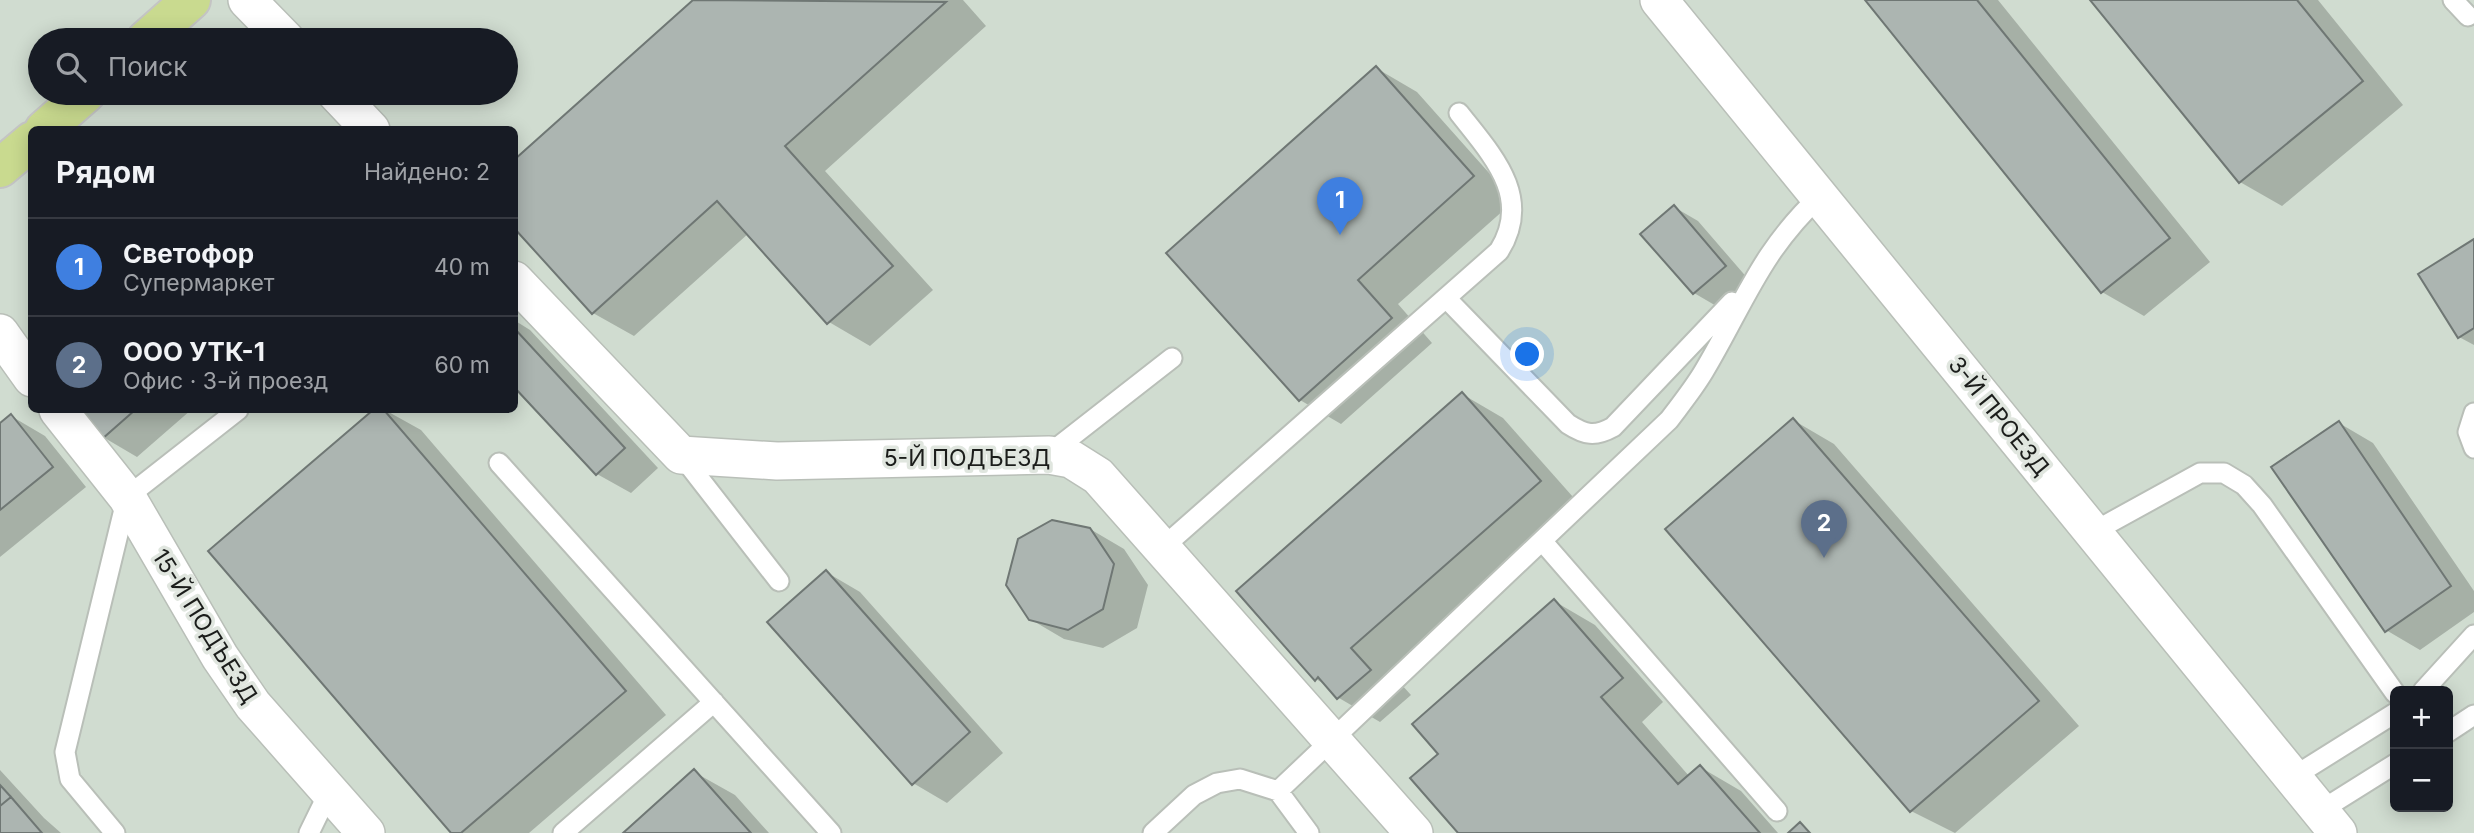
<!DOCTYPE html>
<html lang="ru">
<meta charset="utf-8">
<style>
:root{--surface:#171b24;--page:#20242c;--text:#f1f3f6;--muted:#9ea1a6;--line:#363941;--accent:#2563eb}
body{margin:0;font-family:Inter,sans-serif;background:var(--page);color:var(--text)}
.controls{position:absolute;right:21px;bottom:21px;display:grid;overflow:hidden;border-radius:10px;box-shadow:0 4px 18px #0003}
.controls button{width:63px;height:63px;display:grid;place-items:center;padding:0;border:0;border-bottom:2px solid var(--line);background:var(--surface);color:var(--text);font:35px sans-serif}
.you{position:absolute;left:1528px;top:355px;width:24px;height:24px;margin:-18px;border:5px solid #fff;border-radius:50%;background:#1a73e8;box-shadow:0 0 0 10px #1a73e833}
.badge{display:grid;place-items:center;width:46px;height:46px;border-radius:50%;background:var(--accent);color:#fff;font-size:23px;font-weight:700}
.pin{position:absolute;translate:-50% -58px;filter:drop-shadow(0 2px 4px #0008)}
.pin::after{content:'';position:absolute;top:37px;width:24px;height:21px;background:inherit;clip-path:polygon(0 0,100% 0,50% 100%)}
.list{margin:0;padding:0;list-style:none}
h2{display:flex;justify-content:space-between;align-items:center;height:91px;margin:0;padding:0 28px;font-size:30px}
h2 small{font-size:23px;font-weight:400;color:var(--muted)}
.list li{display:grid;grid-template-columns:46px 1fr auto;gap:21px;align-items:center;box-sizing:border-box;height:98px;padding:0 28px;border-top:2px solid var(--line)}
.list b{display:block;font-size:26px;white-space:nowrap}
.list p{margin:0;font-size:23px;white-space:nowrap;color:var(--muted)}
.list em{font-size:23px;font-style:normal;color:var(--muted)}
.icon{flex:none;width:38px;height:38px;fill:none;stroke:currentColor;stroke-width:2;stroke-linecap:round;stroke-linejoin:round}
.map{position:relative;flex:none;width:2474px;height:833px;overflow:hidden}
.search{position:absolute;background:var(--surface);box-shadow:0 4px 18px #0003;left:28px;top:28px;width:490px;height:77px;display:flex;align-items:center;gap:18px;box-sizing:border-box;padding:0 24px;border-radius:38px;color:var(--muted);font-size:26px}
.panel{position:absolute;background:var(--surface);box-shadow:0 4px 18px #0003;left:28px;top:126px;width:490px;height:287px;border-radius:10px}
.map>svg:first-child{display:block}
</style>
<div class="map">
<svg width="2474" height="833" viewBox="0 0 2474 833">
<rect width="100%" height="100%" fill="#e0e6df"/>
<path fill="#d0dcd0" fill-rule="evenodd" d="M0,0H2474V833H0ZM40,40H506V93H40ZM32,130H514V410H32ZM2395,691H2448V807H2395Z"/>
<path fill="#0003" d="M695,0H963L986,26L825,171L933,290L870,346L829,322L749,233L634,336L593,313L514,163Z
M1867,0H1998L2210,262L2144,316L2102,292Z
M2092,0H2318L2403,105L2282,206L2240,182Z
M1376,68L1417,92L1514,201L1398,304L1432,343L1341,424L1300,400Z
M1674,207L1698,221L1749,280L1718,307L1694,293L1643,234Z
M2474,241V345L2459,337Z
M514,320L530,330L658,468L631,493L597,474L514,385Z
M1462,394L1503,418L1581,506L1391,673L1411,695L1380,722L1339,698L1329,687L1316,679Z
M79,410H191L137,457L103,437Z
M375,410H385L421,430L666,715L529,833H453L211,551Z
M11,416L45,436L86,487L0,557V425Z
M1793,420L1834,444L2079,726L1955,833L1911,811L1667,529Z
M2339,423L2373,443L2474,591V612L2420,650L2386,630Z
M1090,529L1124,549L1148,585L1137,628L1103,648L1064,639L1030,619Z
M826,572L860,592L1003,753L947,803L913,783Z
M1554,601L1595,625L1663,702L1642,722L1689,776L1700,767L1741,791L1778,833H1460L1441,754Z
M0,770L44,818L61,833H0Z
M694,772L735,795L769,833H625Z"/>
<path fill="#acb5b1" stroke="#6f7774" stroke-width="2" d="M693,0L946,2L785,146L893,266L827,324L717,201L592,314L514,228V160Z
M1865,0H1977L2170,238L2101,293Z
M2090,0H2297L2363,81L2239,183Z
M1376,66L1474,176L1358,280L1392,318L1299,401L1166,253Z
M1674,205L1726,266L1693,294L1640,234Z
M2474,239V328L2458,338L2418,274Z
M514,328L625,448L596,475L514,387Z
M1462,392L1541,481L1351,648L1371,670L1337,699L1318,677L1315,681L1236,591Z
M76,410H135L102,439Z
M373,410H384L626,691L461,833H451L208,551Z
M11,414L53,467L0,510V423Z
M1793,418L2039,701L1910,812L1665,529Z
M2339,421L2451,586L2385,632L2271,467Z
M1052,520L1090,528L1114,564L1103,609L1068,630L1029,620L1006,585L1018,539Z
M826,570L970,732L912,785L767,622Z
M1554,599L1623,678L1601,697L1678,784L1700,765L1760,833H1458L1410,778L1438,754L1412,724Z
M694,769L751,833H623Z
M0,785L11,797L0,806Z
M11,797L42,833H0V806Z
M1800,822L1810,833H1788Z"/>
<g fill="none" stroke-linecap="round" stroke-linejoin="round">
<defs>
<path id="lane" d="M2453,0L2468,16
M1446,298L1568,424C1585,435 1595,437 1613,427L1732,302
M2474,413L2468,432L2474,448
M1049,454L1172,358
M681,455L779,581
M499,463L831,833
M2093,532L2200,473H2224L2244,485L2262,505L2395,693
M1543,542L1777,811
M1161,549L1499,251C1533,197 1492,155 1459,113
M2423,691L2474,635
M2448,732L2474,715
M2293,777L2395,713
M1278,791L1669,420C1681,404 1694,388 1704,371C1745,302 1760,252 1821,195
M2320,811L2395,764
M115,833L70,779L65,752L127,497L238,410
M309,833L329,792
M563,833L714,702
M1153,833L1194,795L1217,783L1240,779L1278,791L1309,833"/>
<path id="street" d="M247,0L286,40
M1659,0L2338,833
M336,93L371,130
M514,280L681,455L777,461L1049,455L1071,459L1098,476L1414,833
M0,333L32,378
M58,410L127,497L220,657L253,705L366,833"/>
<path id="primary" d="M146,40L191,0
M44,130L86,93
M0,168L32,141"/>
</defs>
<use href="#lane" stroke="#b9bfb8" stroke-width="23"/>
<use href="#street" stroke="#b9bfb8" stroke-width="40"/>
<use href="#primary" stroke="#c4c4c4" stroke-width="42"/>
<use href="#lane" stroke="#fff" stroke-width="19"/>
<use href="#street" stroke="#fff" stroke-width="37"/>
<use href="#primary" stroke="#c9da8f" stroke-width="38"/>
</g>
<g text-anchor="middle" dominant-baseline="central" stroke-width="7" stroke-linejoin="round" paint-order="stroke">
<g font-size="23" fill="#1b1d1b" stroke="#e0e6df">
<text transform="translate(1999 416) rotate(51)">3-Й ПРОЕЗД</text>
<text x="967" y="458">5-Й ПОДЪЕЗД</text>
<text transform="translate(205 626) rotate(58)">15-Й ПОДЪЕЗД</text>
</g>
</g>
</svg>
<div class="controls">
<button>+</button>
<button>−</button>
</div>
<div class="you"></div>
<div class="pin badge" style="left:1340px;top:235px;background:#3f7fe0">1</div>
<div class="pin badge" style="left:1824px;top:558px;background:#5c6f8a">2</div>
<div class="search"><svg class="icon" aria-label="search" viewBox="0 0 24 24"><circle cx="10" cy="10" r="6"/><path d="M15 15l6 6"/></svg>Поиск</div>
<section class="panel">
<h2>Рядом<small>Найдено: 2</small></h2>
<ul class="list">
<li><span class="badge" style="background:#3f7fe0">1</span><div><b>Светофор</b><p>Супермаркет</p></div><em>40 m</em></li>
<li><span class="badge" style="background:#5c6f8a">2</span><div><b>ООО УТК-1</b><p>Офис · 3-й проезд</p></div><em>60 m</em></li>
</ul>
</section>
</div>
